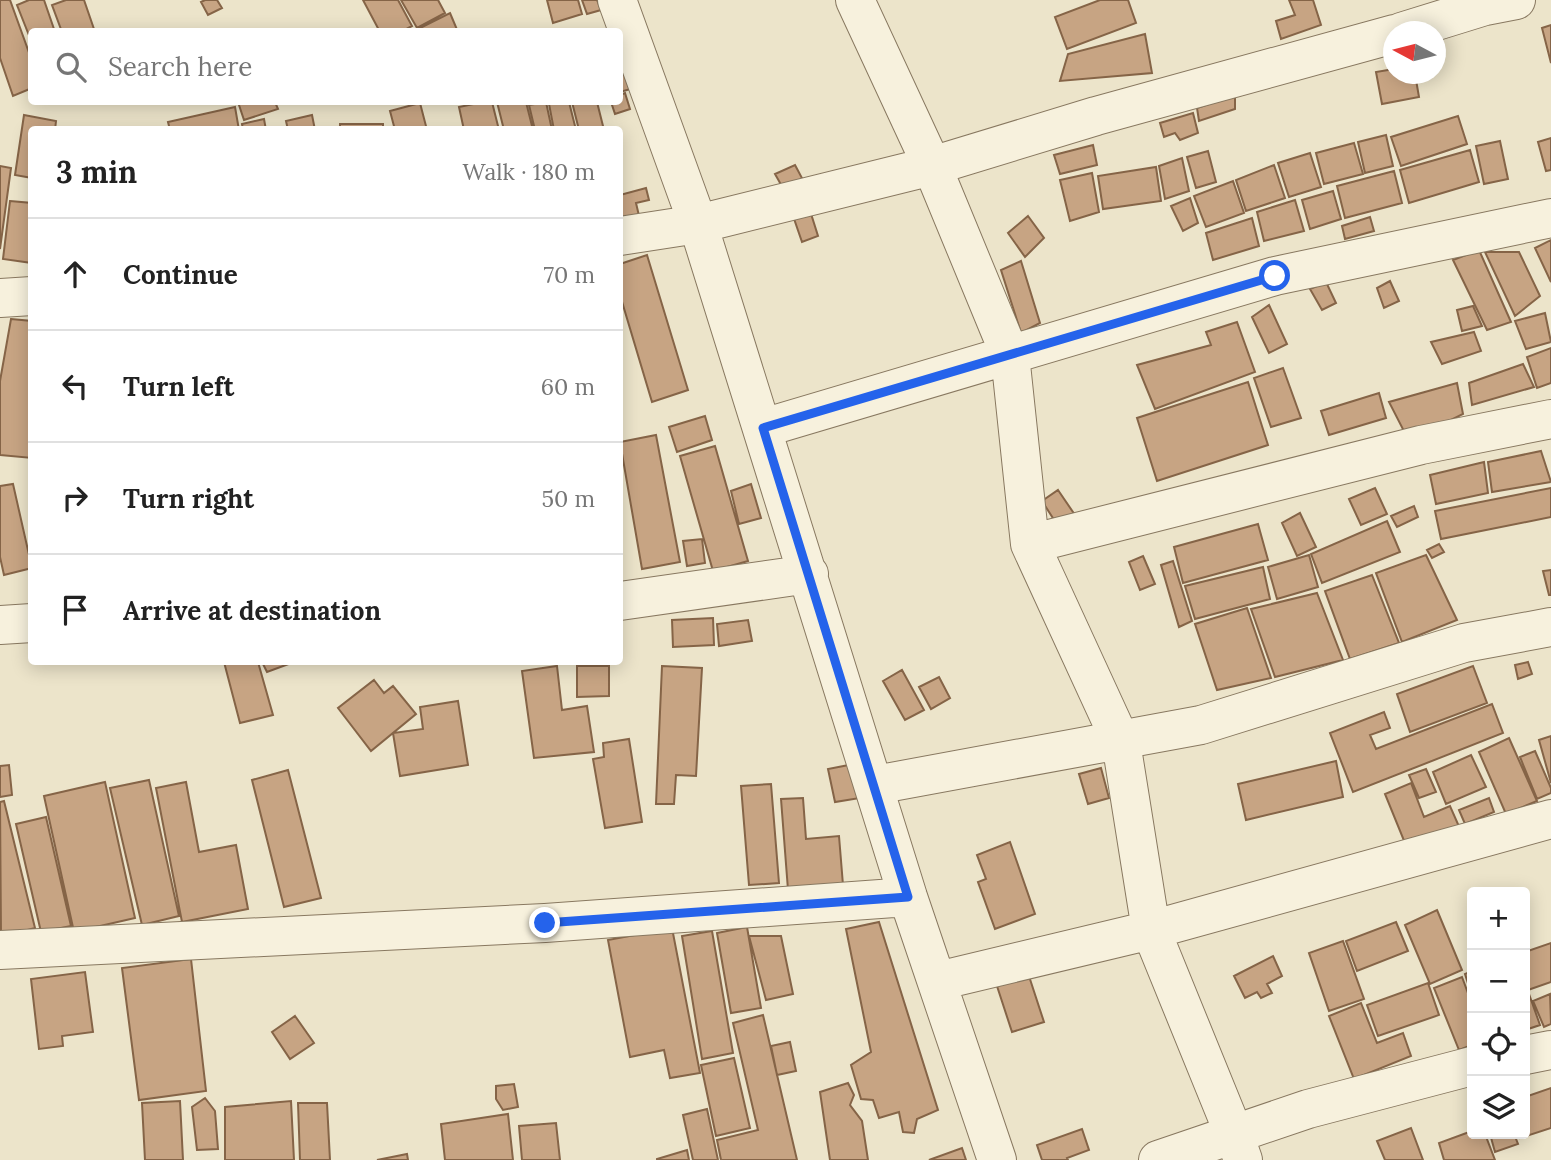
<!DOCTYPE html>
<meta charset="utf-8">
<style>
:root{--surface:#fff;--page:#f2f2f2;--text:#222;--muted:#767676;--line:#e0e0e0}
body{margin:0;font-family:Lora,serif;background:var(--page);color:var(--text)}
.controls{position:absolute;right:21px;bottom:21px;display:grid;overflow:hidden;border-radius:7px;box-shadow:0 4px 18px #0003}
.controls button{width:63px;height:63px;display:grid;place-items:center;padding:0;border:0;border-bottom:2px solid var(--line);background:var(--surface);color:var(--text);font:35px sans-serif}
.compass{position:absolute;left:1383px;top:21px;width:63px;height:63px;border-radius:50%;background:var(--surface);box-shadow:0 4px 18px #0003;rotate:277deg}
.stop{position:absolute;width:21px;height:21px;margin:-16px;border:5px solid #2563eb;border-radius:50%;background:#fff}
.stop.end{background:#2563eb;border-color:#fff;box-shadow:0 2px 7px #0008}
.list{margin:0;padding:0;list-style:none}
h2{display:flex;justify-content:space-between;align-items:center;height:91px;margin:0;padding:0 28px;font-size:30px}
h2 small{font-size:23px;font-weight:400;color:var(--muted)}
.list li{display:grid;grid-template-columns:46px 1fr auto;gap:21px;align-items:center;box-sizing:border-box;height:112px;padding:0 28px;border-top:2px solid var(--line)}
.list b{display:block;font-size:26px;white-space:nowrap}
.list em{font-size:23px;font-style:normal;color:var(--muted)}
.icon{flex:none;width:38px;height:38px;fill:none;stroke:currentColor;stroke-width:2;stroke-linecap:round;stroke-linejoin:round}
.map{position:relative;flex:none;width:1551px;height:1160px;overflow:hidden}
.search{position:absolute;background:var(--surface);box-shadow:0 4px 18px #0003;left:28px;top:28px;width:595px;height:77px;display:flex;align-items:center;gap:18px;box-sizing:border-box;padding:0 24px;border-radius:7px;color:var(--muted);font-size:26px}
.panel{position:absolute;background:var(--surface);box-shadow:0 4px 18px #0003;left:28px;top:126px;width:595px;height:539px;border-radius:7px}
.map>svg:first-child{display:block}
</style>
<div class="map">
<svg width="1551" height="1160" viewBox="0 0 1551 1160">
<rect width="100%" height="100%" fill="#ece4ca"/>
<path fill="#c7a483" stroke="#856447" stroke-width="2" d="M0,0H10L32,61V88L13,96L0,58Z
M29,0H44L55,32H32V43L17,5Z
M66,0H84L95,32H62L52,5Z
M205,0H217L222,8L208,15L201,2Z
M363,0H398L412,26L401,32H380Z
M401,0H438L445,13L417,28Z
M547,0H578L582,14L553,23Z
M582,0H597L601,10L587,14Z
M1100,0H1128L1136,23L1067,49L1055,17Z
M1289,0H1313L1321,25L1281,39L1276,21L1295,15Z
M450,13L458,32H420L418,29Z
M1551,25V63L1542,28Z
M1145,34L1152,73L1060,81L1068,54Z
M620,39L634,88L620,92Z
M1394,69V74H1415L1419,97L1382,104L1376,72Z
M625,93L630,109L615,114L611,102H620V95Z
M1235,95V109L1199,121L1197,108Z
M238,102H275L278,109L244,120Z
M483,102H492L499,130H464L459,107Z
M497,102H526L533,130H504Z
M546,102L552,130H535L529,105Z
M559,102H569L576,130H554L549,104Z
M572,102H597L604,130H579Z
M420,103L427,130H395L390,111Z
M235,107L239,130H170L168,122Z
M1193,113L1198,133L1180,140L1175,133L1164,137L1160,123Z
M24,115L56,121L55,130H32V178L15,175Z
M312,115L315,130H288L286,121Z
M1458,116L1467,144L1401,166L1391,137Z
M264,119L266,130H243L242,124Z
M340,124H383V130H340Z
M1386,135L1393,166L1365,173L1358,142Z
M1551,138V170L1546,171L1538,142Z
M1500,141L1508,179L1484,184L1476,146Z
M1354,143L1363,174L1324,184L1316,153Z
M1093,145L1097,165L1060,174L1054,155Z
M1470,150L1479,182L1409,203L1400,170Z
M1208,151L1216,182L1196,188L1187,157Z
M1310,153L1321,187L1289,197L1278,163Z
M1182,158L1189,191L1165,199L1159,166Z
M795,165L803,180L784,190L775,174Z
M1274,165L1285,198L1246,211L1236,180Z
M0,166L11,168L0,249Z
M1156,167L1161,201L1103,209L1098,176Z
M1394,171L1402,203L1345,218L1337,186Z
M1092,173L1099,212L1070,221L1060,180Z
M1233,181L1244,213L1206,227L1194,196Z
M646,188L649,200L636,203L640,220L620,225V195Z
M1333,191L1341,219L1310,229L1302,200Z
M1190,198L1198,223L1183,231L1171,206Z
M1295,200L1304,231L1264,241L1257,212Z
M10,201L32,203V263L3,259Z
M807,201L818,236L802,242L790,207Z
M1028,216L1044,238L1025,257L1008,233Z
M1370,217L1374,231L1345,239L1342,226Z
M1252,218L1259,246L1213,260L1206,233Z
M1551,240V282L1535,248Z
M1479,250L1511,322L1487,330L1453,260Z
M1485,252H1519L1540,296L1515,316Z
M647,255L688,390L652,402L620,295V264Z
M1021,261L1040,323L1021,333L1001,270Z
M1390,281L1399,301L1384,308L1377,288Z
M1326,282L1336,303L1322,310L1310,289Z
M1269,305L1287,344L1269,353L1252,317Z
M1473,306L1482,326L1462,331L1457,310Z
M1545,313L1551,342L1526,349L1515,321Z
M11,319L32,321V458L0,455V381Z
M1237,322L1255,372L1155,409L1137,365L1211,345L1206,332Z
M1474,332L1481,351L1442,364L1431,342Z
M1551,348V383L1537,388L1527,357Z
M1523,364L1534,387L1472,405L1469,383Z
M1283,368L1301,418L1271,427L1254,378Z
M1248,382L1268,445L1157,481L1137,418Z
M1457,383L1463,414L1409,441L1389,402Z
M1379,393L1386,418L1329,435L1321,411Z
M705,416L712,440L677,452L669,427Z
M656,435L680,562L642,569L620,442Z
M715,446L748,561L713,571L680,456Z
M1541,451L1551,482L1492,492L1488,462Z
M1484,462L1488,493L1436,504L1430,475Z
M13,484L32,568L4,575L0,557V486Z
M751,484L761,518L739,524L731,491Z
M1375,488L1387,514L1361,525L1349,499Z
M1551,488V517L1441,539L1435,511Z
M1058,490L1075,515L1058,526L1042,501Z
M1414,506L1418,517L1397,527L1391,516Z
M1300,513L1316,547L1297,556L1282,523Z
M1387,521L1400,552L1322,583L1311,554Z
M1258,524L1268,560L1183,583L1174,547Z
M702,539L705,563L687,566L683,541Z
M1439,544L1444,552L1432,558L1427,550Z
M1309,555L1318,587L1277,599L1268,567Z
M1426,555L1457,620L1402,642L1376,573Z
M1143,556L1155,584L1140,590L1129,562Z
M1173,561L1192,621L1179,627L1161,565Z
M1263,567L1270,599L1195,619L1185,586Z
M1551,570V595H1549L1543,571Z
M1372,575L1399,643L1350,659L1325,591Z
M1317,593L1343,660L1275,677L1251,609Z
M1247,608L1271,678L1217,690L1195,624Z
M713,618L714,645L673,647L672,620Z
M748,620L752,641L719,646L717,624Z
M224,662H258L273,715L240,723Z
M262,662H294L267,672Z
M1528,662L1532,674L1518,679L1515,665Z
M557,666L562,710L587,706L594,752L534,758L522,671Z
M577,666H609V696L577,697Z
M662,666L702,668L696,776L676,775L674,804H656Z
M1473,666L1487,703L1410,732L1397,694Z
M902,670L924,710L905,720L883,681Z
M939,677L950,698L931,709L919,687Z
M374,680L384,693L393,686L416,714L371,751L338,708Z
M458,701L468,765L400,776L393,733L423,729L420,707Z
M1492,704L1503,733L1353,792L1330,733L1384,712L1390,728L1370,735L1376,749Z
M1551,736V783L1539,740Z
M1509,738L1537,801L1506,814L1479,752Z
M629,739L642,822L605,828L593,759L604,757L603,743Z
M1535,751L1551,788V793L1537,799L1520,757Z
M1471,755L1486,787L1446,804L1433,772Z
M1336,761L1343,797L1246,820L1238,784Z
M854,764L860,798L835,802L828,769Z
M9,765L12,795L0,797V766Z
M1101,768L1109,798L1088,804L1079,774Z
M1426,769L1436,792L1419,798L1409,775Z
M288,770L321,898L284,907L252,780Z
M149,780L179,916L142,925L110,788Z
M105,782L135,918L74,932L44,796Z
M186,782L199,852L236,845L248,909L182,922L156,788Z
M1411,783L1424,817L1450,806L1461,831L1409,853L1385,794Z
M771,784L779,883L749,885L741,786Z
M803,798L806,839L839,836L843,885L788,890L781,799Z
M1489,798L1494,812L1465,824L1459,810Z
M4,801L35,928L1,937L0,802Z
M46,817L71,926L41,932L16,824Z
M1010,842L1035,914L995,929L978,882L986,879L977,855Z
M1437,910L1462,970L1430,984L1405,925Z
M879,922L938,1110L917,1119L914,1133L903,1132L899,1112L879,1118L873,1100L861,1099L851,1065L871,1052L846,929Z
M1396,922L1408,951L1357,971L1346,941Z
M747,927L761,1008L731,1013L717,933Z
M672,928L700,1073L670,1078L664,1050L630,1057L608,940Z
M712,931L733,1053L702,1059L682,936Z
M749,936H781L793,994L766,1000Z
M1343,941L1364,999L1329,1011L1309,953Z
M1551,943V982L1525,991V952Z
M1273,956L1282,976L1267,984L1272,993L1261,998L1257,992L1245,998L1234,976Z
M191,959L206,1091L139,1100L122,968Z
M1027,970L1044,1022L1012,1032L995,980Z
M1472,971V996L1465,974Z
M85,972L93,1032L62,1036L63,1046L39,1049L31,979Z
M1462,977L1472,1004V1045L1459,1050L1434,988Z
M1428,983L1439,1015L1378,1036L1367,1005Z
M1529,994L1540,1025L1525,1030V995Z
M1550,994L1551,1024L1544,1027L1533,1001Z
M1361,1003L1377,1043L1403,1033L1411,1056L1354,1079L1329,1016Z
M763,1015L797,1160H721L717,1140L758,1130L733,1023Z
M295,1016L314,1043L290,1059L272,1032Z
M790,1042L796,1071L777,1075L771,1046Z
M734,1058L750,1128L716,1136L701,1065Z
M848,1083L854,1095L850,1105L862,1121L868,1160H830L820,1092Z
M514,1084L518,1107L503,1110L496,1099V1086Z
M1551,1088V1128L1520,1138L1519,1134H1525V1097Z
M205,1098L215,1111L218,1149L197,1150L192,1107Z
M180,1101L183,1160H145L142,1103Z
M291,1101L294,1160H225V1107Z
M298,1103H327L330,1160H300Z
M707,1109L718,1160H693L683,1115Z
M508,1114L513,1160H445L441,1124Z
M556,1123L560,1160H522L519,1126Z
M1411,1128L1423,1160H1385L1377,1141Z
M1082,1129L1089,1150L1067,1158L1068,1160H1042L1037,1145Z
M1472,1131V1134H1485L1495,1160H1444L1439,1143Z
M1490,1134H1514L1518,1144L1495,1152Z
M962,1148L966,1160H929Z
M687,1150L689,1160H657V1159Z
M407,1154L408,1160H377Z"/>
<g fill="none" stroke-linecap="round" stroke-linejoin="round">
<defs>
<path id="minor" d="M617,0L698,224L908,897L997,1160
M855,0L932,166L1010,355L1030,544L1421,445L1551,419
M1401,32L1485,6L1516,0
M620,236L698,224L932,166L1096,116L1394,34
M0,298L32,296
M763,428L1275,276L1551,218
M1030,544L1121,742L1151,930L1234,1134L1243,1160
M620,601L809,574
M0,625L32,623
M875,785L1201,725L1464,643L1551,627
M0,950L545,923L908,897
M938,981L1151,930L1551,819
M1525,1055L1551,1050
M1158,1160L1308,1109L1472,1066"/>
</defs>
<use href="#minor" stroke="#887860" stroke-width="40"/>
<use href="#minor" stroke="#f7f1dd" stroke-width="38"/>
</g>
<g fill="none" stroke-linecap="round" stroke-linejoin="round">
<path stroke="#2563eb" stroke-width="9" d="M545,923L908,897L763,428L1275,276"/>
</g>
</svg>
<div class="controls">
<button>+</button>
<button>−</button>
<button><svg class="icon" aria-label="locate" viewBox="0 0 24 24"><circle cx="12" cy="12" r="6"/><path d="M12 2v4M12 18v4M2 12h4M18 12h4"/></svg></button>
<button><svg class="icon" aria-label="layers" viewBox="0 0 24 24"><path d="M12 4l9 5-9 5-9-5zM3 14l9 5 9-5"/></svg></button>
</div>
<svg class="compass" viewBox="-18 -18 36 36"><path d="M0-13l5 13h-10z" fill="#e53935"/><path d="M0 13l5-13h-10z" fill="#767676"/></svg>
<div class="stop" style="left:1275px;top:276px"></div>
<div class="stop end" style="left:545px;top:923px"></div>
<div class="search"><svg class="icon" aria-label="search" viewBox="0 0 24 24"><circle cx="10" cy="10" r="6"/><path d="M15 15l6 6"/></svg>Search here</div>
<section class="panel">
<h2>3 min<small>Walk · 180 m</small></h2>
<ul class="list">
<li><svg class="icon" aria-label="ahead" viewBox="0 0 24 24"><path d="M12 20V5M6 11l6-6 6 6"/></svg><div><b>Continue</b></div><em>70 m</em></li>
<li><svg class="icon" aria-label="left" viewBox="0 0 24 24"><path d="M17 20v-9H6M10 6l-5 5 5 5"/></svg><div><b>Turn left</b></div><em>60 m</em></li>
<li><svg class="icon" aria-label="right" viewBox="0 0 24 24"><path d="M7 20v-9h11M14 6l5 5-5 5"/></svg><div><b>Turn right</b></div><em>50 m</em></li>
<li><svg class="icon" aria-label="arrive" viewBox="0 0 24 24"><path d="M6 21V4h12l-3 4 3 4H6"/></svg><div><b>Arrive at destination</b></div></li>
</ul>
</section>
</div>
